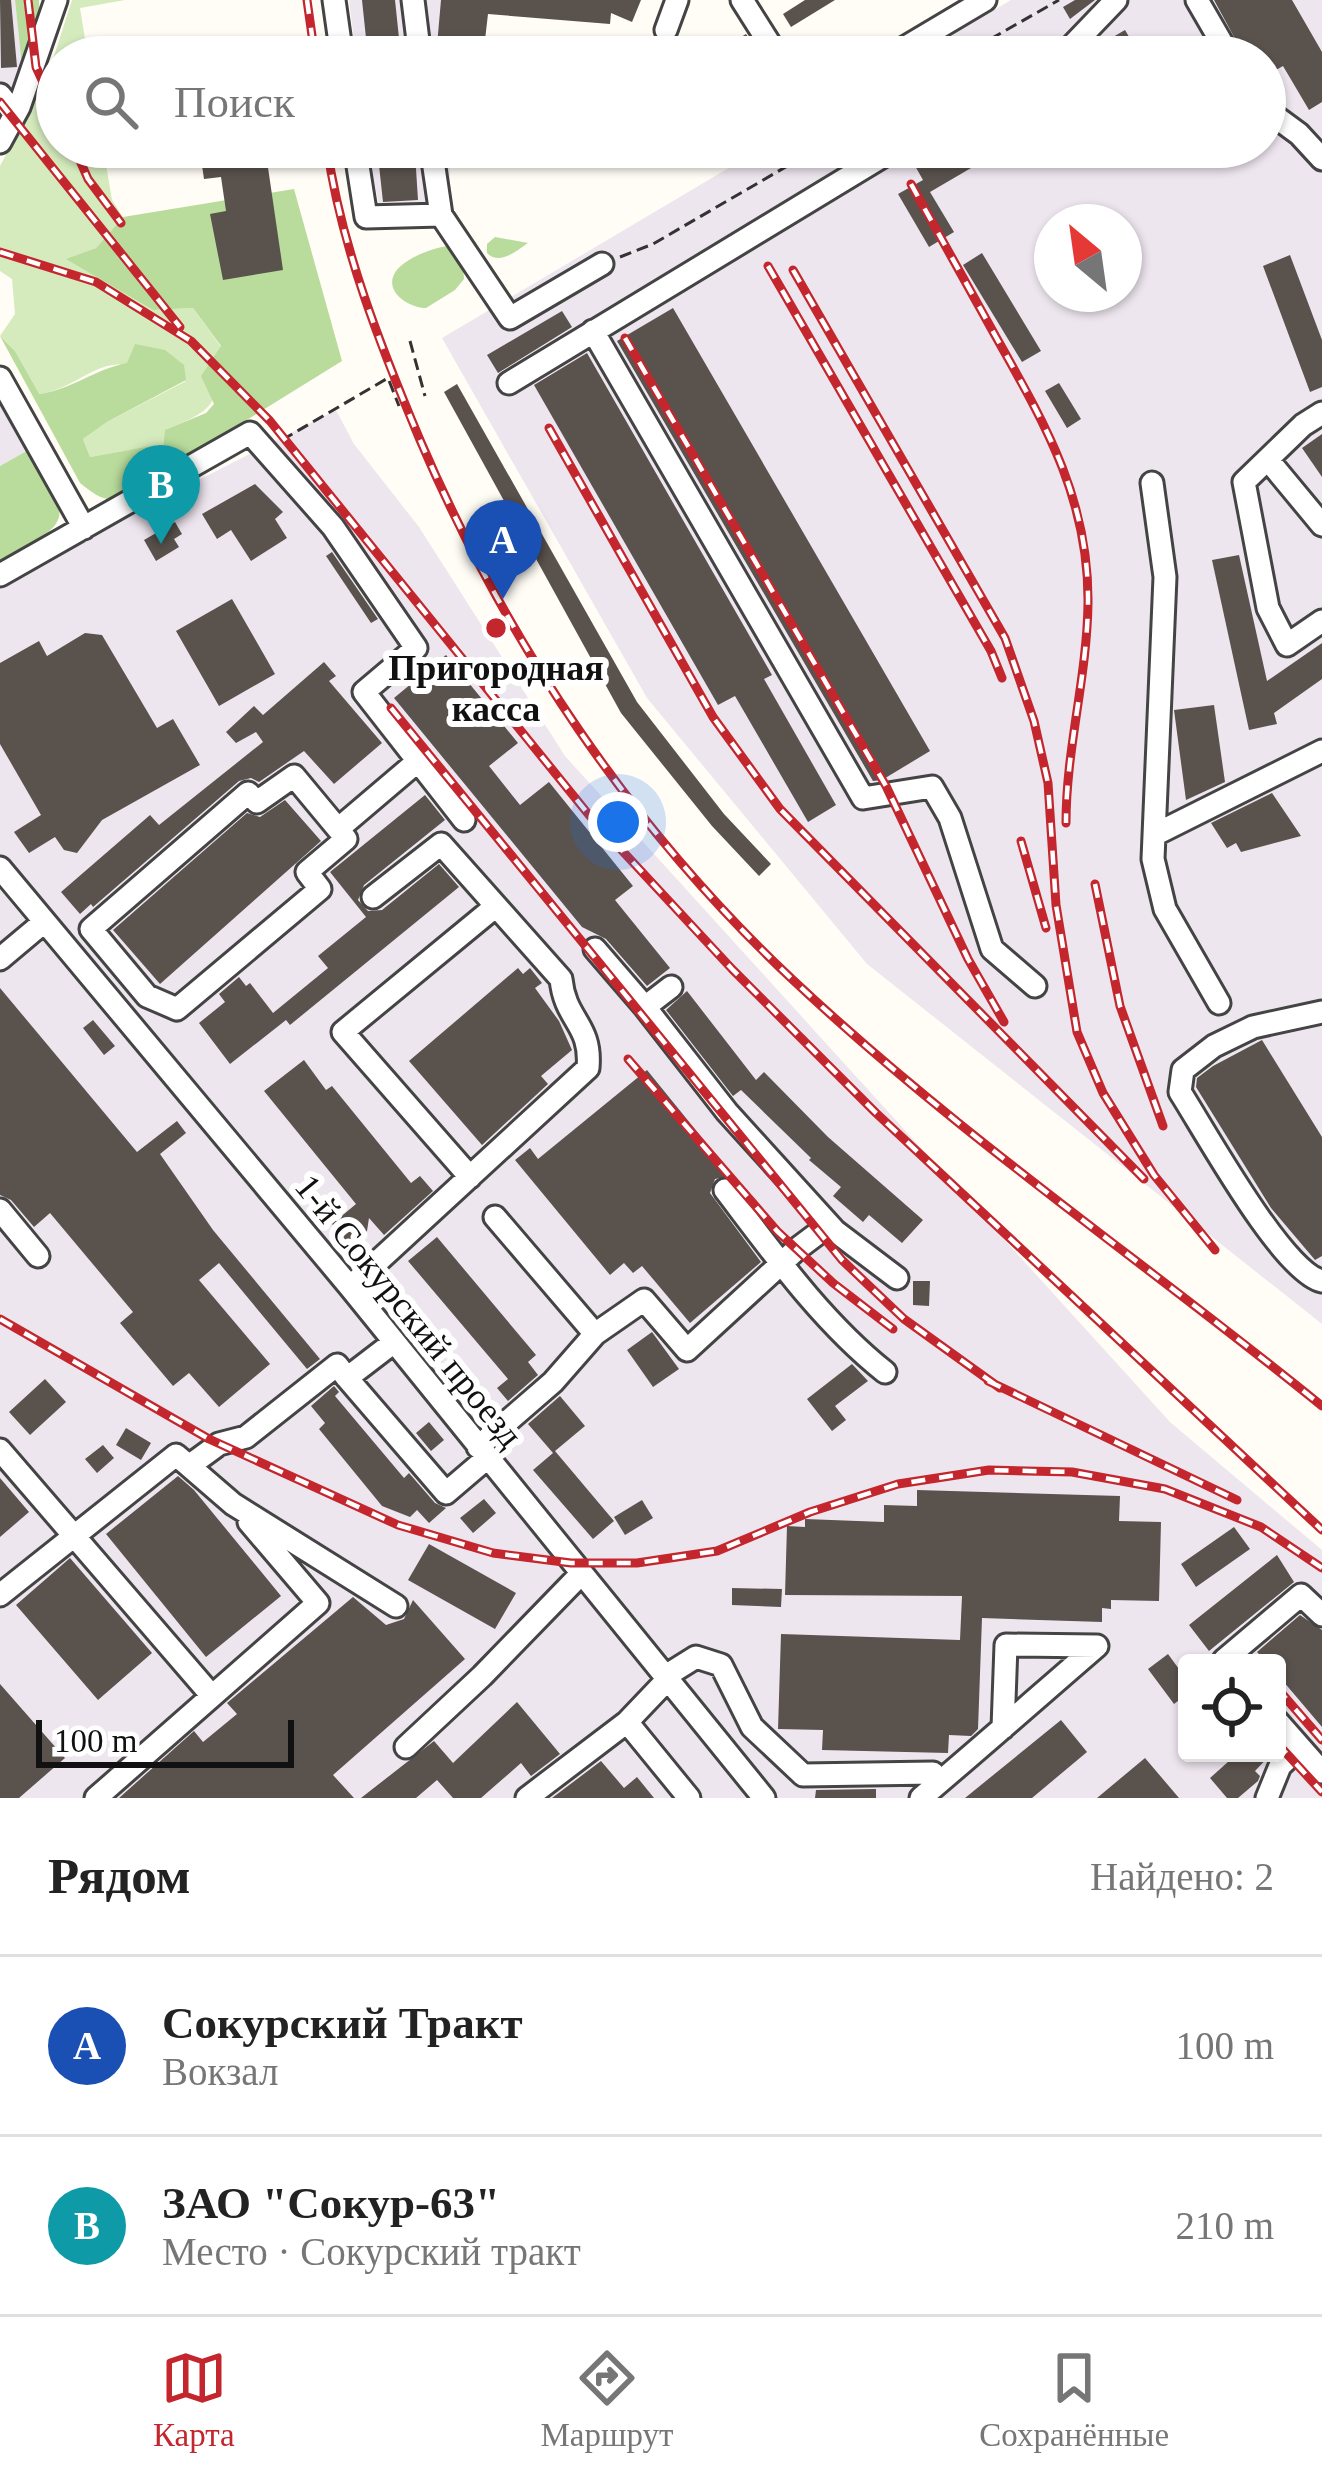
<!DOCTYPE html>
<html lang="ru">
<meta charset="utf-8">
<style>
:root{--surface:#fff;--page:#f2f2f2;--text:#222;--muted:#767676;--line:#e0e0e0;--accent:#c4262e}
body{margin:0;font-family:"Times New Roman",serif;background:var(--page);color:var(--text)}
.controls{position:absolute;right:36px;bottom:36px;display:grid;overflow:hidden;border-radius:12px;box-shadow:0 3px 9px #0004}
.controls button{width:108px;height:108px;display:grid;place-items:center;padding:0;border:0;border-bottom:3px solid var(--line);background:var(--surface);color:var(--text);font:60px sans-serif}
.compass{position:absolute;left:1034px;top:204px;width:108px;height:108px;border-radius:50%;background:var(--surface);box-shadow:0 3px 9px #0004;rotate:331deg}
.scale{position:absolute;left:36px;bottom:30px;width:258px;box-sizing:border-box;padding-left:12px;border:6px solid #111;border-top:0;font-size:33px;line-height:42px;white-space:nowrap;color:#111;-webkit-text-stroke:9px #fff;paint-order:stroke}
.you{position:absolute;left:618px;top:822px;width:42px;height:42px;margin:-30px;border:9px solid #fff;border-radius:50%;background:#1a73e8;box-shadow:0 0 0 18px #1a73e833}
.badge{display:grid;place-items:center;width:78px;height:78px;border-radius:50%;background:var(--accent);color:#fff;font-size:39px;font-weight:700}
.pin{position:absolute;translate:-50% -99px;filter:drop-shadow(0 3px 6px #0008)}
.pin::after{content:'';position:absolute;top:63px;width:42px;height:36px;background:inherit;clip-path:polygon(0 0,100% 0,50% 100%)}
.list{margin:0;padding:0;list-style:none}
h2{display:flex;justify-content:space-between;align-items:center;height:156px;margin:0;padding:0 48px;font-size:51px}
h2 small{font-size:39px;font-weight:400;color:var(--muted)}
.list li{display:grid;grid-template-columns:78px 1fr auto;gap:36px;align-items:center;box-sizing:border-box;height:180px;padding:0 48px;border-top:3px solid var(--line)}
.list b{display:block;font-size:45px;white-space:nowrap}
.list p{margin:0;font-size:39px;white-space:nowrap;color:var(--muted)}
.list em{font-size:39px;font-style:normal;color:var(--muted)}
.icon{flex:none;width:66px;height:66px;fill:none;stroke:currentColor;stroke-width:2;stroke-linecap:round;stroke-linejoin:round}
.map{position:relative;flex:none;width:1322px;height:1798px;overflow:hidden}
.search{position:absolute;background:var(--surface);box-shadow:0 3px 9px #0004;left:36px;right:36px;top:36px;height:132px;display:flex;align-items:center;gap:30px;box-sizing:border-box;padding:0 42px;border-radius:66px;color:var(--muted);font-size:45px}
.sheet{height:516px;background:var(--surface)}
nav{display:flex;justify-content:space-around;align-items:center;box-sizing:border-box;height:168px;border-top:3px solid var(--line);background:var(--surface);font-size:33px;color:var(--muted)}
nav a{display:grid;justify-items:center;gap:6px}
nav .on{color:var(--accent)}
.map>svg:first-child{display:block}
</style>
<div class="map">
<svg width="1322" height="1798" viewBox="0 0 1322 1798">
<rect width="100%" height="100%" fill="#fffdf5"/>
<path fill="#eee6ef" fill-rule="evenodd" d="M0,0H15L22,67L9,119L0,106Z
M349,0H456L453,57H356Z
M1011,0H1322V1324L867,964L647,698L442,338L764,147H1265V57H915ZM1052,222H1124V294H1052Z
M367,147H451L448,206L384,230Z
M0,397L30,449L0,466Z
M336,410L354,444L419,527L565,756L1170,1422L1322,1550V1798H0V588L87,537ZM1187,1663H1277V1753H1187Z"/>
<path fill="#d5ebbd" d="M72,0H125L80,8L88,57H57V147H103L112,200L123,217L96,248L68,259L153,310L193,308L221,347C214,406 222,406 166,430L164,452L131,450L90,457L83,439L107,422L186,381C158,372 129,357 101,368C78,377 64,391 38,394L15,351L0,336L15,314L12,279L0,271V166L48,75Z"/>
<path fill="#b9dc9c" d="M15,0H39L40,35L22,67Z
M294,189L342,361L121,498C104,503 94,494 80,483L0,336L15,351L39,394C71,390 95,369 127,363L135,344L165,350L184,365L186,380L107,422L83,439L90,457L152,446L163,451L165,430L206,413L214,404L201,376L221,346L193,308L153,310L66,259L96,248L123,217Z
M495,237L528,243C516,251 500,266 487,253V244Z
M448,246L463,265L464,279L455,290L426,308C409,308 382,291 396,271C406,258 432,248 448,246Z
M30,449C73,523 74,520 0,561V466Z"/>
<path fill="#5a524d" d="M0,0H11L17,67L1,68Z
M362,0H395L401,57H368Z
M441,0H641L632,22L611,13L610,24L488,14L483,57H436Z
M805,0H835L791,27L783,14Z
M1075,0H1095L1070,19L1063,7Z
M1214,0H1292L1322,52V102L1309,110L1283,66L1276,70L1270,60L1265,63V57H1245Z
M1125,30L1141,57H1109L1101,44Z
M746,34L755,48L740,57H708Z
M233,147H265L283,270L223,280L210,214L226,211L221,177L204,179L200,152Z
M377,147H409V154L415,153L418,200L383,202Z
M943,147H1007L930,192L954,232L929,247L898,194L923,180L914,164Z
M982,253L1041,351L1022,362L963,265Z
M1290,255L1322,340V387L1310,392L1263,266Z
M673,308L930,751L882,780L873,781L617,341Z
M562,311L572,327L498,373L487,355Z
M587,353L772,675L764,679L836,805L808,822L735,696L718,705L534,385Z
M1059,383L1081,419L1067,428L1045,391Z
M457,384L637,702L724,814L771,864L759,876L712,826L621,713L444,392Z
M1322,434V477L1302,448Z
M255,484L283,512L275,519L287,538L251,561L231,530L217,539L202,514Z
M175,522L182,534L174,539L179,547L156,561L144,540Z
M332,552L378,619L371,623L326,556Z
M1239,555L1267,681L1322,643V679L1274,713L1277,724L1249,730L1212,560Z
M232,599L275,674L219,706L176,631Z
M85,633L102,635L157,728L173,719L200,765L102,820L77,853L64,850L55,837L29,853L14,832L41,815L0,744V663L39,641L47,656Z
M446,655L518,743L489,766L520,805L549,782L633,886L615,900L670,968L647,986L606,939L582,927L394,698Z
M324,662L336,676L329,681L382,743L334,784L304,751L259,782L251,778L239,781L93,907L91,904L80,914L61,892L150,815L159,825L263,742L256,732L236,743L226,732L254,706L263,715Z
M1214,705L1225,782L1186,800L1174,710Z
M1272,793L1301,836L1241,852L1236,843L1227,848L1211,823Z
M425,795L445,820L364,885L358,900L368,911L382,910L439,864L459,887L290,1025L286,1020L230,1064L199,1023L225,1002L219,994L239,977L246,986L250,983L273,1013L328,968L318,956L366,917L330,872Z
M285,800L321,841L160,984L113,930L247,813L260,817Z
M518,968L523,974L530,968L542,983L535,988L559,1021L572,1050L541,1076L548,1084L482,1145L409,1061Z
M0,988L137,1152L177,1121L186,1133L160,1154L213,1230L320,1359L307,1369L219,1263L199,1280L270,1364L219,1407L189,1373L173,1386L120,1323L133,1312L50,1213L34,1227L11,1200L0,1195Z
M687,991L756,1080L764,1072L828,1137L923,1220L902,1243L869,1215L863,1222L833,1196L841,1187L809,1160L811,1158L741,1090L733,1096L666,1010Z
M93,1020L115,1046L104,1055L83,1028Z
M1262,1040L1322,1137V1256L1315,1260L1271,1208L1196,1087L1197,1078L1213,1066Z
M304,1060L326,1090L332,1086L411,1183L420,1176L433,1191L384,1235L369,1218L367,1231L350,1245L332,1224L356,1204L264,1091Z
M647,1070L733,1176L715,1179L710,1193L761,1262L690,1323L642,1266L633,1273L624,1263L610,1275L515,1160L530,1148L538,1159Z
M437,1237L536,1355L528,1362L538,1375L508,1401L497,1388L508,1379L408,1261Z
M913,1281H930L929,1306L913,1305Z
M652,1332L679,1369L653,1387L627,1350Z
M852,1364L868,1381L835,1406L846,1420L832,1431L807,1399Z
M45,1379L66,1402L30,1435L9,1412Z
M334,1386L339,1392L335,1396L404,1478L409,1473L435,1503L446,1508L429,1523L417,1510L410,1517L382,1506L319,1429L325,1423L311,1406Z
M560,1396L585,1426L555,1451L614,1521L593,1539L533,1470L553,1453L528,1424Z
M429,1422L444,1440L431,1451L416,1433Z
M126,1428L151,1443L141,1460L116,1445Z
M103,1445L114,1458L97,1473L85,1459Z
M178,1476L194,1490L281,1596L206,1657L106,1534Z
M0,1478L29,1512L0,1537Z
M917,1490L1120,1496L1119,1521L1161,1522L1159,1601L1111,1600V1609L1102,1608V1622L982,1618L978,1729L971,1736L949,1735L948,1753L822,1750L823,1730L778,1729L781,1634L960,1640L962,1596L785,1595L787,1526L805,1527V1519L884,1522V1505L917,1506Z
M484,1499L496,1513L473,1533L460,1518Z
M642,1500L653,1518L625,1535L614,1517Z
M1234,1527L1250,1549L1196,1587L1181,1564Z
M429,1544L516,1593L495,1629L408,1580Z
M1277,1555L1294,1582L1209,1651L1189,1625Z
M70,1558L152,1653L98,1700L16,1605Z
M732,1588L782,1589L781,1607L732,1605Z
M353,1597L386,1625L404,1619L413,1600L465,1659L333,1775L354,1798H119L194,1731L203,1742L237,1714L227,1703Z
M1300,1615L1322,1630V1727L1277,1674V1663H1267L1257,1652Z
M1168,1654L1187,1680V1694L1174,1704L1148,1669Z
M0,1684L65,1758L19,1798H0Z
M517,1702L560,1754L531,1776L521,1763L481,1798H453L437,1780L416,1798H361L434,1741L453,1763Z
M1061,1720L1087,1752L1032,1798H965Z
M1238,1753H1272L1255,1771L1260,1776L1258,1781L1238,1798H1227L1210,1778Z
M1145,1758L1179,1798H1097Z
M601,1761L624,1788L637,1777L654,1798H552Z
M876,1789V1798H815L816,1790Z"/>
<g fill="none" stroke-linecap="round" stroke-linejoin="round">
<defs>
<path id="minor" d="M334,0L342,57
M413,0L420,57
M742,0L778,57
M1197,0L1230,57
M666,30L677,0
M889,57L985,0
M1053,57L1070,48L1116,0
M0,95L15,114
M1265,109L1299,134L1322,159
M0,142L19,107L56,0
M355,147L366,217L441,215
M431,147L441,215L510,318L602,264
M593,331L863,798L932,787L950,818L992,949L1035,986
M0,378L84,528
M509,383L898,147
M1322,413L1303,425L1244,482L1268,608L1287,645L1322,621
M1269,461L1322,525
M1152,483L1165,577L1153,859L1165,909L1219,1003
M0,575L250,433L333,527L416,648L364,692L464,820
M338,829L346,839L307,872L320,889L177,1009L147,996L91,929L248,793L257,802L294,776L338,829L418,761
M1156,834L1322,751
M0,868L350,1287L764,1798
M595,949L645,1007
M0,959L44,922
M671,987L645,1007L727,1112L835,1231L897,1278
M1322,1012L1253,1027L1214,1046L1183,1070L1180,1092C1205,1131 1283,1273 1322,1281
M470,1177L343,1032L496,906
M725,1190C773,1253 822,1322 885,1372
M0,1210L38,1256
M495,1217L595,1334L644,1300L687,1350L797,1249L829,1225
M350,1287L588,1068C592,1024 565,1021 561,979L441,844L373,897
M394,1342L347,1378L337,1365L246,1437L219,1444L189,1466L233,1504L396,1606
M347,1378L446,1493L487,1458
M478,1447L553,1382L595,1334
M0,1450L212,1696
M0,1595L176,1455L189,1466
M1226,1663L1224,1660L1301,1595L1322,1615
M664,1677L696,1657L721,1665L752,1727L803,1775L933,1773
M667,1680L627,1722L689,1798
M1277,1721L1322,1772
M406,1747L482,1676L580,1575
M96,1798L318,1603L249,1522
M527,1798L627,1722
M921,1798C980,1748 1038,1697 1097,1646L1006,1645L1003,1728
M1267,1798L1280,1766L1300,1747"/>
</defs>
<use href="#minor" stroke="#444" stroke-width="27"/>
<path stroke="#333" stroke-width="3" stroke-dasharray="12 6" stroke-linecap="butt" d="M959,57L1059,0
M620,257L653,244L820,147
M410,341L425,396
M282,440L388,378L399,406"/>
<use href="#minor" stroke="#fff" stroke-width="21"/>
<defs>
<path id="rail" d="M28,0L36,67L57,112
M307,0L315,57
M0,102L180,327
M74,147L88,179L121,223
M327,147C341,247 381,347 420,440C507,643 631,828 793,980C958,1135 1146,1263 1322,1406
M911,184C939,235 968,286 996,337C1045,424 1089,499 1088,603C1087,678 1066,749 1066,823
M0,252L96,282L191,341L270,421L589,815L732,969L876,1113L1322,1530
M768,266L991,651L1002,678
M793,270L1005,638L1034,721L1048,783L1056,905L1077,1032L1103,1093L1154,1175L1215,1250
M625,338L886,786L968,959L1004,1022
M549,428L713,717L780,809L1144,1179
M391,708L842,1260L904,1319L1000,1388
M1021,841L1046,928
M1095,884L1120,1006L1163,1126
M628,1059L777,1231L833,1283L893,1329
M0,1319L209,1439L398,1525L493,1553L571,1563H637L717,1551L810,1512L898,1484L989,1470L1072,1472L1165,1489L1261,1527L1322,1568
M988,1381L1237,1500
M1277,1688L1322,1740
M1277,1743L1322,1792"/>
</defs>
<use href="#rail" stroke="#c4262e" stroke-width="9"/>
<use href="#rail" stroke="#fff" stroke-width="4.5" stroke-dasharray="14" stroke-linecap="butt"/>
</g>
<circle fill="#c4262e" stroke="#fff" stroke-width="4.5" cx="496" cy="628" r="12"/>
<g text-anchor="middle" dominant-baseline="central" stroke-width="12" stroke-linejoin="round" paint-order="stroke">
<g font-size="36" font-weight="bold" fill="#111" stroke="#fff">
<text x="496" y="668">Пригородная<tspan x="496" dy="41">касса</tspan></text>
</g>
<g font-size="36" fill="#111" stroke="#fff">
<text transform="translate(409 1311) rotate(51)">1-й Сокурский проезд</text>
</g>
</g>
</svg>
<div class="controls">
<button><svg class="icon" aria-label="locate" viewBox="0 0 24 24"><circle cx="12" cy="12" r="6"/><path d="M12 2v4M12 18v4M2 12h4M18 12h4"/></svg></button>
</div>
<svg class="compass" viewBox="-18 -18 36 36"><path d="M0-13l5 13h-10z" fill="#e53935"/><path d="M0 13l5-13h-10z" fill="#767676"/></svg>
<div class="scale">100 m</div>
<div class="you"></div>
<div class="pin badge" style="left:503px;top:599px;background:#1a4fb4">A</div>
<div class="pin badge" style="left:161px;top:544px;background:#0f9aa8">B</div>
<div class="search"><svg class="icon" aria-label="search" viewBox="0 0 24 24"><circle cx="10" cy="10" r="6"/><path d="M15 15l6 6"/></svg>Поиск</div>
</div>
<section class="sheet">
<h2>Рядом<small>Найдено: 2</small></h2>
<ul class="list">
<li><span class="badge" style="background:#1a4fb4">A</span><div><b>Сокурский Тракт</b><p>Вокзал</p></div><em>100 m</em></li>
<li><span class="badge" style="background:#0f9aa8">B</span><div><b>ЗАО &quot;Сокур-63&quot;</b><p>Место · Сокурский тракт</p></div><em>210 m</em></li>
</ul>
</section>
<nav>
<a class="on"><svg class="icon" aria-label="map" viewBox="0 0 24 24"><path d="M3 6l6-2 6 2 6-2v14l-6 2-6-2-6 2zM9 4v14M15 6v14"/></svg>Карта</a>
<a><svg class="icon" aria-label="directions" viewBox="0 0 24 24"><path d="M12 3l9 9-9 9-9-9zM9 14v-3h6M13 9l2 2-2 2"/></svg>Маршрут</a>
<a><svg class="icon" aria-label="saved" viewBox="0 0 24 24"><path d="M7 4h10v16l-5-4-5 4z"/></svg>Сохранённые</a>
</nav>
